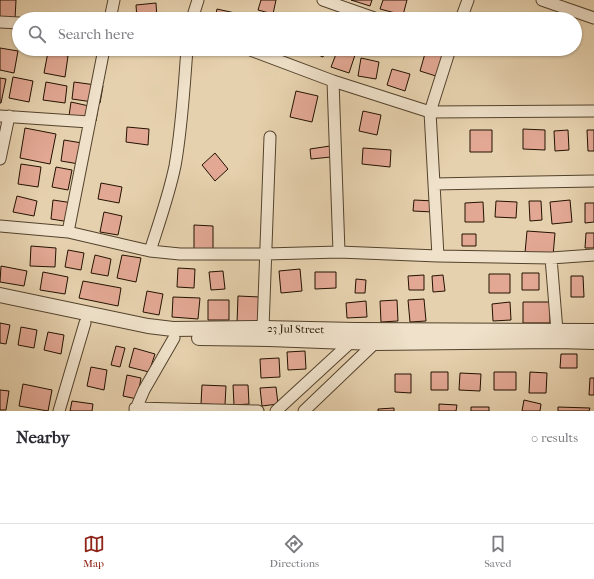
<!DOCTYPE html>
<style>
:root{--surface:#fff;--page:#f7f7f7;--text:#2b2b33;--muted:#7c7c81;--line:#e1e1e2;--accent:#8f2418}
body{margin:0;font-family:"IM FELL French Canon",serif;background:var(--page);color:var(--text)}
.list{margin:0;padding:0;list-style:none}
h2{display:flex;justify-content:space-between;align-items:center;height:52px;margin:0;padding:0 16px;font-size:17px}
h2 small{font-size:13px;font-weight:400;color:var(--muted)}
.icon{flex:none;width:22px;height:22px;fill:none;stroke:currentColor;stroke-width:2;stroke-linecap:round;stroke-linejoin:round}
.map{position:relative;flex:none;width:594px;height:411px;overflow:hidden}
.search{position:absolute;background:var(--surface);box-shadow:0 1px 3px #0004;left:12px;right:12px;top:12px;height:44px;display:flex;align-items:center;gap:10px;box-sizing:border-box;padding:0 14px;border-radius:22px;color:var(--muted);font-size:15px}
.sheet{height:112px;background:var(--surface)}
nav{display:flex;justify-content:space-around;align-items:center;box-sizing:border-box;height:56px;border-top:1px solid var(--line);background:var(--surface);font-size:11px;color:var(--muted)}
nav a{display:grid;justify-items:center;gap:2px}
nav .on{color:var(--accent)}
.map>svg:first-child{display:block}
</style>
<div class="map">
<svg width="594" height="411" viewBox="0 0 594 411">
<rect width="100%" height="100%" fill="#e6d1ae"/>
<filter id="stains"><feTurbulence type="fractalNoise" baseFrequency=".005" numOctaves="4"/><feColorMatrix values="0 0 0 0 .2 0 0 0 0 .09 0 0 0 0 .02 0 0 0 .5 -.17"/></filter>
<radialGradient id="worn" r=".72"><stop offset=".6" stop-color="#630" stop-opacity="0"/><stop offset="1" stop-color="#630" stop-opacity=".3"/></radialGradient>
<path fill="#e3a894" stroke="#221200" d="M0,0H16L15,19L0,18Z
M261,0H276L273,14L258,10Z
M351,0H372L370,6Z
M383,0H407L403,15L380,9Z
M156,3L157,19H137L136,5Z
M217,9L244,15L243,19H215Z
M317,13L327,15L326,19H316Z
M0,48L18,51L14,73L0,70Z
M307,49H326L323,57L307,50Z
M338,49L355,55L349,73L331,67Z
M426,50L445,55L439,77L420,71Z
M48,52L68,56L65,77L44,73Z
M361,58L379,62L376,79L358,76Z
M392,69L410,74L405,91L387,85Z
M13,77L33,81L29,102L9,98Z
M0,78L6,79L1,103H0Z
M46,82L67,86L65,103L43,100Z
M74,82L103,86L100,103L72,99Z
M296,91L318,96L312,122L290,117Z
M71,102L98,108L96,121L69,116Z
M363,111L381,115L377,135L359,131Z
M127,127L149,129L148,145L126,142Z
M25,128L56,134L50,164L20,158Z
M523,129L545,130V150L523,149Z
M470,130H492V152H470Z
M568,130L569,150L555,151L554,131Z
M587,130H594V151H588Z
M64,140L82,143L79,164L61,161Z
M330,146L331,157L311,159L310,149Z
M363,148L391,150L390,167L362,164Z
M215,153L228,169L215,181L202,165Z
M21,164L41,167L38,187L18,184Z
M56,167L72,170L68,190L52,187Z
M101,183L122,187L119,203L98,199Z
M17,196L37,201L34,216L13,212Z
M53,200L73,203L70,222L51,219Z
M414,200L434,201L433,212L413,211Z
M570,200L572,222L552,224L550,202Z
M496,201L517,202L516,218L495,217Z
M529,201H541L542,220L530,221Z
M483,202L484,222H465V203Z
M585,203H594V222L585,223Z
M104,212L122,216L118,235L100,232Z
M194,225L213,226V250H194Z
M527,231L555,233L553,256L525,253Z
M586,233H594V248H585Z
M462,234H476V246H462Z
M31,246L56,248L55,267L30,266Z
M68,250L84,253L81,270L65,267Z
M95,255L111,259L108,276L91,273Z
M122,255L141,258L136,282L117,278Z
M1,266L27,271L24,286L0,282Z
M178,268L195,269L194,288L177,287Z
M300,269L302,291L281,293L279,271Z
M223,271L225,289L211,290L209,272Z
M43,272L68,277L65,294L40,290Z
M315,272H336V288L315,289Z
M522,273H539V290H522Z
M489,274H510V293H489Z
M424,275V290H409L408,276Z
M443,275L445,291L433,292L432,276Z
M571,276H583L584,297H571Z
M356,279L366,280L365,293H355Z
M83,281L121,288L118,306L79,298Z
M147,291L163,294L159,315L143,312Z
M238,296L260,297L259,324L237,323Z
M173,297L200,298L198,319L172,317Z
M424,299L426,321L410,322L408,300Z
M208,300H229V320H208Z
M397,300L398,321L381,322L380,301Z
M366,301L367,317L347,318L346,303Z
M510,302L511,320L493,321L492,304Z
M523,302H550V323H523Z
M0,323L10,325L6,344L0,343Z
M21,327L37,330L34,348L18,345Z
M48,332L64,335L61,354L44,350Z
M116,346L125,348L120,367L111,365Z
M134,348L155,354L149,372L129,367Z
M305,351L306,369L288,370L287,352Z
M561,354H577V368H560Z
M279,358L280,377L261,378L260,359Z
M91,367L107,370L104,390L87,386Z
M431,372H448V390H431Z
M494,372H516V390H494Z
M530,372L547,373L546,393H529Z
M460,373L481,374L480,391L459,390Z
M395,374H411V393L395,392Z
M127,375L141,378L137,399L123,396Z
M590,378H594V395H589Z
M23,384L52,390L48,411L19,406Z
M202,385L226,386L225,405L201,404Z
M233,385H248L249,404L234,405Z
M276,387L278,404L262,406L260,388Z
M0,390L9,391L6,410H0Z
M524,400L541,404L540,411H522Z
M72,401L93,404L92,411H70Z
M439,404L457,405L456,411H439Z
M471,407H489V411H471Z
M558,407L590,408L589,411H558Z
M394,408V411H378V409Z"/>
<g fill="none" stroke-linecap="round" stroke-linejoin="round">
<defs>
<path id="minor" d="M323,0L377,19
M542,0L594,18
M110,19L114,0
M192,19L198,0
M461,19L468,0
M0,22L19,23
M248,49L333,81L430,112L594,111
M333,81L339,252
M0,116L89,122
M0,159L9,116
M434,184L594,181
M0,226L68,232L150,251L180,254H266L339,252L438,256L551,258L594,255
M68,232L104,49
M150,251C159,223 169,195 175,166C182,127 184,88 187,49
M438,256L430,112L450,49
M551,258L557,331
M263,328L270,137
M135,408L258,411
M59,411L85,323
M135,411L144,390L174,338
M276,411L351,342
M304,411L375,343"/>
<g id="tertiary">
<path id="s1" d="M0,295L148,326L173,329L263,328L356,330L594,331"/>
<path d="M199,338L269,339L375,343L557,341L594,342"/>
</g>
</defs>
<use href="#minor" stroke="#53422c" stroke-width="13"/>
<use href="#tertiary" stroke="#53422c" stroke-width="16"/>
<use href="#minor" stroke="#efe1ca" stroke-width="11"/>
<use href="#tertiary" stroke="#efe1ca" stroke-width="14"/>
</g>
<g text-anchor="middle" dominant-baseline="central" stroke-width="4" stroke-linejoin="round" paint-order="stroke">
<g font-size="11" fill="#221200" stroke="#efe1ca">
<text stroke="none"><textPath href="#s1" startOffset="299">23 Jul Street</textPath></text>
</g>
</g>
<rect width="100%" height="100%" filter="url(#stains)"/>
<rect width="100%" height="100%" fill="url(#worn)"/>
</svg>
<div class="search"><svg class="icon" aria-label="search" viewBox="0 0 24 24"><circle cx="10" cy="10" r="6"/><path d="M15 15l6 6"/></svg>Search here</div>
</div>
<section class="sheet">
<h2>Nearby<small>0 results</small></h2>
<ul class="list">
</ul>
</section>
<nav>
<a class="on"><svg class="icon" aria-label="map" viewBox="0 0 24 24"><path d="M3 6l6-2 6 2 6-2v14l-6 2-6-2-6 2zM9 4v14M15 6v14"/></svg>Map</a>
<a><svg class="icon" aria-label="directions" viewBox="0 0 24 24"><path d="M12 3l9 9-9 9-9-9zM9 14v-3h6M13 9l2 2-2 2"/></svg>Directions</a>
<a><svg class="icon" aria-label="saved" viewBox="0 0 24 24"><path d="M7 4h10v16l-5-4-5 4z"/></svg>Saved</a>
</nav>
